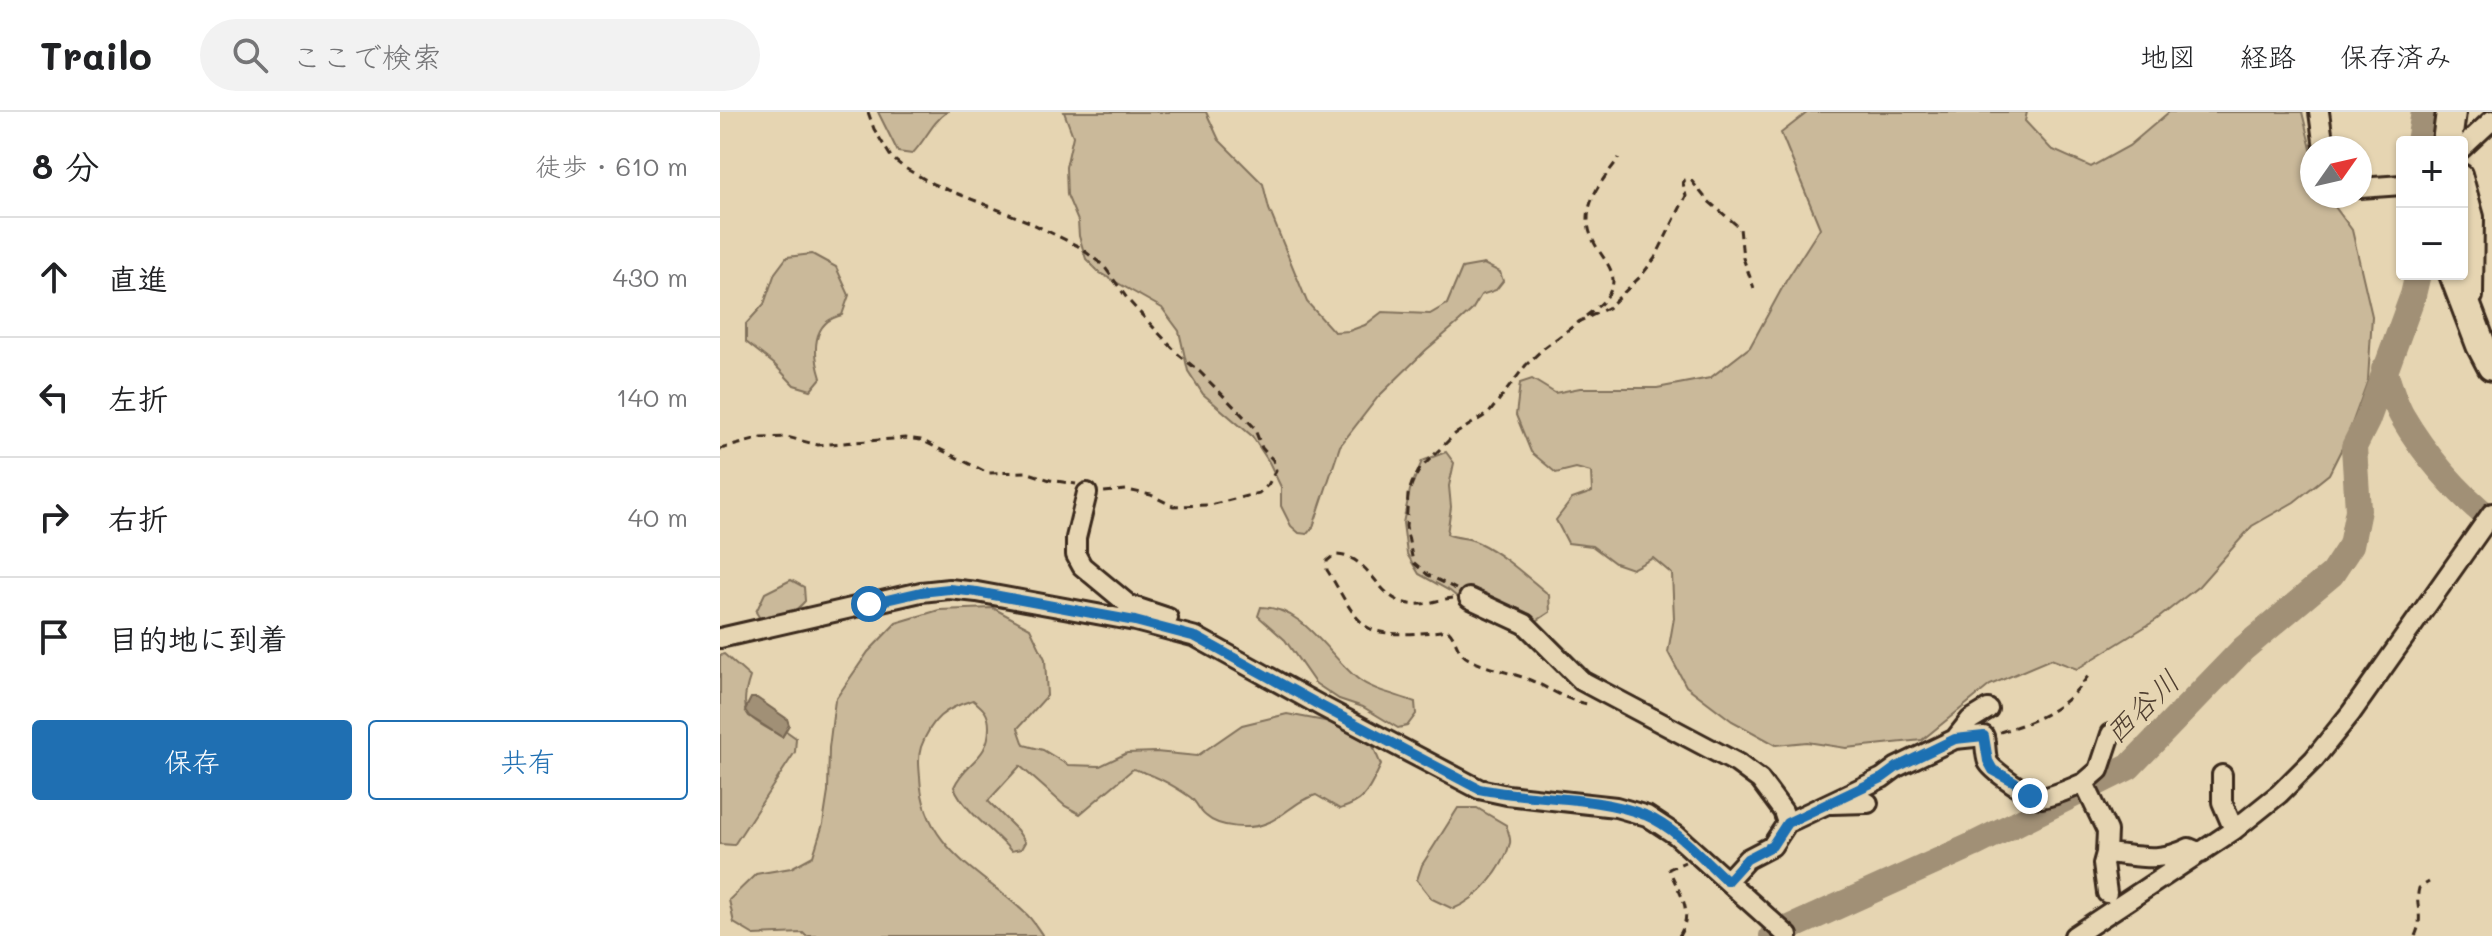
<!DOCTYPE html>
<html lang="ja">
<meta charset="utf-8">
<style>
:root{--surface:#fff;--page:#f2f2f2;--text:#202124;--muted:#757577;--line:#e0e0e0;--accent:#1f6fb2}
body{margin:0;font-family:Mali,"Klee One",sans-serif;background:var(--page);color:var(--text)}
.controls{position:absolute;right:24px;top:24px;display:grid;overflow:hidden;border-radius:8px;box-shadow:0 2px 6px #0004}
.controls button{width:72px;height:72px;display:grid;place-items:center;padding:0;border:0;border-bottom:2px solid var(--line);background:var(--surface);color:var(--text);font:40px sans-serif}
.compass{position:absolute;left:1580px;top:24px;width:72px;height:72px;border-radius:50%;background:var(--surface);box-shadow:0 2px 6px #0004;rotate:56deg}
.stop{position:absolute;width:24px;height:24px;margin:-18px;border:6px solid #1f6fb2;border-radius:50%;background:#fff}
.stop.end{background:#1f6fb2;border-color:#fff;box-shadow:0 2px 8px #0008}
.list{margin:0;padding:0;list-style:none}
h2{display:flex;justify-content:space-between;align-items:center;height:104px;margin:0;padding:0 32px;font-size:34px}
h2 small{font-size:26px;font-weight:400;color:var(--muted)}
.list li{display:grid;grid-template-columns:52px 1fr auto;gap:24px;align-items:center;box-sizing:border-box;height:120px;padding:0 32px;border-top:2px solid var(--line)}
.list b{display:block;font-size:30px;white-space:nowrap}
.list em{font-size:26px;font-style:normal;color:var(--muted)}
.actions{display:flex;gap:16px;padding:24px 32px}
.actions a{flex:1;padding:18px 0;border:2px solid var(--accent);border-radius:8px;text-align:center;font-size:28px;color:var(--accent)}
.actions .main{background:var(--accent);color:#fff}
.icon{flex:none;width:44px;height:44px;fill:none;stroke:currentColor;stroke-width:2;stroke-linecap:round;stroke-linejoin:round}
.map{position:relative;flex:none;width:1772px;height:824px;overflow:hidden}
header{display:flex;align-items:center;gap:48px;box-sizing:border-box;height:112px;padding:0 40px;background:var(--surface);border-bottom:2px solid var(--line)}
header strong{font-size:38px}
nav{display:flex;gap:44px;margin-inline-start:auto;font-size:28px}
.search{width:560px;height:72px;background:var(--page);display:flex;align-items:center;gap:20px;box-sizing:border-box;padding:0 28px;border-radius:44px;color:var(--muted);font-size:30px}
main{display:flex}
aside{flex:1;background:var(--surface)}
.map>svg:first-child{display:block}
</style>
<header>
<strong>Trailo</strong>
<div class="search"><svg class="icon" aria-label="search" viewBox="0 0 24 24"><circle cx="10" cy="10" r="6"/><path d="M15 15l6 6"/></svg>ここで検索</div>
<nav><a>地図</a><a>経路</a><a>保存済み</a></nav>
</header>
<main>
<aside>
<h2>8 分<small>徒歩 · 610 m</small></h2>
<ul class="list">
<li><svg class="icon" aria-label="ahead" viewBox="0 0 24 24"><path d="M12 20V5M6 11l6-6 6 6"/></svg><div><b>直進</b></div><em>430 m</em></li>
<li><svg class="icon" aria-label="left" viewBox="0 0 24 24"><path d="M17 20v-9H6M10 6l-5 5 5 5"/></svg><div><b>左折</b></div><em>140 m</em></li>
<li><svg class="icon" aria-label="right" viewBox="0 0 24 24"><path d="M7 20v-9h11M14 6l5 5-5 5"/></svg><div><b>右折</b></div><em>40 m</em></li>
<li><svg class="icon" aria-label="arrive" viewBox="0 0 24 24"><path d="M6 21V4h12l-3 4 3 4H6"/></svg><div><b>目的地に到着</b></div></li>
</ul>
<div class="actions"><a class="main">保存</a><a>共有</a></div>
</aside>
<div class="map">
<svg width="1772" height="824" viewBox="0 0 1772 824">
<rect width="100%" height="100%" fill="#e6d5b2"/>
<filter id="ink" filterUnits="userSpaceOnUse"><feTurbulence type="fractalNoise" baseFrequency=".0125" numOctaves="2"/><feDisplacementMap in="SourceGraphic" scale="16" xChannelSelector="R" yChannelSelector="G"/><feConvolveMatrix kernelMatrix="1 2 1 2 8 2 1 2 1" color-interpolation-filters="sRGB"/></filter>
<g filter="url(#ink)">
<path fill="#cab99a" stroke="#82725c" stroke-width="2" d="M158,0H227C211,11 206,28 192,42L178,40Z
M344,0H486L499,28L543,72L549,97L587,190L614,220L629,219L645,213L662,200L710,202L727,192L742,156L764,152L780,160L783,169L776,178L761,183L752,198L739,210L706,238L658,285L620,334L593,415L587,422L579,421L571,414L561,394V375L549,350L532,324L483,282L468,259L459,219L442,196L380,161L366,147L359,124L358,109L347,83L346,55L353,24Z
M1088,0H1307L1305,9L1331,37L1371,55L1409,34L1449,0H1582L1592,41V84H1607L1632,118L1652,204L1648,268L1626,328L1609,362L1574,390L1532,414L1479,474L1436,508L1357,557L1331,547L1270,573L1202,628L1126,636L1087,630L1056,633L1012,609L966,574L948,540L954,506L952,462L933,446L912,457L895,451L872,434L848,431L836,408L852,387L872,380L871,360L856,356L836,361L811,340L796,303L800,271L812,267L835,281L860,276H937L990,266L1030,235L1066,169L1100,116L1061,21Z
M92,142L116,155L129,183L122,203C91,210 93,241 101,266L91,278L74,273L54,252L26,230V212L44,192L55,161L67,145Z
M726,340L734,351L729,374L731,395L727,422C738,427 749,425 757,430C783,442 807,465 829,483L830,500L812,512L748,494L730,479L699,462L687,442L683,411L690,378L702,349Z
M71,468L84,475L85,489C74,502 59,508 42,510L36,500L45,481Z
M541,495C584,495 607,542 638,567C652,578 677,583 695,590L696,602L687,614L678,616L643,595L619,587L595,571L565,528L538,504Z
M273,496L310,516L325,547L327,584L298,616L304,633L323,638L348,653L380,654L407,641L436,640L477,644L522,613L567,602L610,610L653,634L661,653C649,677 647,689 620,697L596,683C576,688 565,704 547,711C531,718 499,716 486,704C479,699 477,690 470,685C453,673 433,662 413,657L360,702L345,694L300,654L268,689L297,718L305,730L301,737L291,739C273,718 245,700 234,675C245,649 269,648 269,615C269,601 263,596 253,588C224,597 212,606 201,635C198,645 199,654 200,665C203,736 259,758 304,800C312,806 317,816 323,824H86L83,821L34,823L14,811L9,788L36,762L71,756L93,744L103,712L108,680L109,636L115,588L148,540L176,511L219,498Z
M4,542L30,565C16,606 32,606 62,625L66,619L76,626L75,640L14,733L0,732V543Z
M738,696H757L786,713C788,719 791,726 790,731C783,758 758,787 733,797L712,787L697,768L702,753Z"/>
<path fill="#a19076" stroke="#786753" stroke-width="2" d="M31,586H37L67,607L69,613L62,625L29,604L25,598Z"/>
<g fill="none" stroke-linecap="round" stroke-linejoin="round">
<path stroke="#a19076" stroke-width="26" d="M1699,30L1704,0
M1664,257C1669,272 1674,290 1682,304C1704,342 1737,381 1772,408
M1052,824L1253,733L1409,655L1523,537L1612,462L1631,433L1638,398L1634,335L1647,309L1693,183L1698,162"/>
<defs>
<path id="street" d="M1599,0L1604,36
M1742,36L1772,8
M1640,76L1682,73
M1742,188L1753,184L1754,105L1742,62
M367,381L356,426V443L362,454L409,493L448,506
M749,486L805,512L862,569L1017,651L1040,668L1063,699L1067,711
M0,526L201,480L229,477L257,480L415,509L476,525L603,595L759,677L787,683L896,695L927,704L956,723L1068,824
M1235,627L1250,608L1268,597
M1502,663V690L1514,718
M1364,671L1379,658L1391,622
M1111,692L1148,691
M1386,741L1383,752L1387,781
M1007,769L1027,747L1052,734L1067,711L1162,666L1177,655L1235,627L1264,624C1266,633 1265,643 1268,650C1272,659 1312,686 1321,686C1335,684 1351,676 1364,671L1387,719L1386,741C1419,744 1439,751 1469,736L1481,741
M1354,824L1514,718L1559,682L1594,647L1631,601L1772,401"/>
<path id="primary" d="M1727,30L1731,0
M1734,162L1761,233L1772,254"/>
</defs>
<use href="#street" stroke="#3b2a1e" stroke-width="24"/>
<use href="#primary" stroke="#3b2a1e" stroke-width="34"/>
<path stroke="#3b2a1e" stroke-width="3" stroke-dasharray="8 6" stroke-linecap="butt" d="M148,0L154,17L171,45L183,55L213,72L307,109L358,134L384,154L409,189L459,243L480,260L534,315L542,336L553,348L556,358L548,373L539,381L490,393L453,394L431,383L407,378L384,380
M866,204C926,161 867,148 868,107C868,83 886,64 899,46
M0,337L42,326L67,325L98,333L185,326L201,328L268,361L306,360L330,368L356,372
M736,477L708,463L693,450L686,414L688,383L692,371L700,357L735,322L769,301L806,253L824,236L860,209L888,196L921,164L935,146L966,84L963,71L965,68L970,67L987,88L1020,116L1023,146L1034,176
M733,486C719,487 705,494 690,492C655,488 652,442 614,443L607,449V458C619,476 630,503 647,515C663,526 709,521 728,518C737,526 736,541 749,547C767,557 791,560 810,568C829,576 847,589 868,592
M1280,620C1322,607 1346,596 1371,560
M959,824C975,798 959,782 949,757L965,750
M1695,824C1705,802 1694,796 1699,776L1709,770"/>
<use href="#street" stroke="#e6d5b2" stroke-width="18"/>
<use href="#primary" stroke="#e6d5b2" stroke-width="28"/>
</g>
</g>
<g fill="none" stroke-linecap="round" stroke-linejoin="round" filter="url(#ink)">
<path stroke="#1f6fb2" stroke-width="10" d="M149,492L201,480L229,477L257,480L415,509L476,525L603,595L759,677C813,688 873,683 925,703C956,716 983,747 1007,769L1027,747L1052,734L1067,711L1162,666L1177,655L1235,627L1264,624L1268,649L1273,658L1295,670L1310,684"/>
</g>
<g text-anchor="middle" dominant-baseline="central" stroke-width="8" stroke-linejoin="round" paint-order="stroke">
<g font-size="30" font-style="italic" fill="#4f3e30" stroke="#e6d5b2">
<text transform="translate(1421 594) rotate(-44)">西谷川</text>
</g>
</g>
</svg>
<div class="controls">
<button>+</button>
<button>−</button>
</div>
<svg class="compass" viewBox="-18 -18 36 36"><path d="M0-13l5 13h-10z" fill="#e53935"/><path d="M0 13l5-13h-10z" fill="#757577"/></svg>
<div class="stop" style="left:149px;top:492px"></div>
<div class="stop end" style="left:1310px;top:684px"></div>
</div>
</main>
